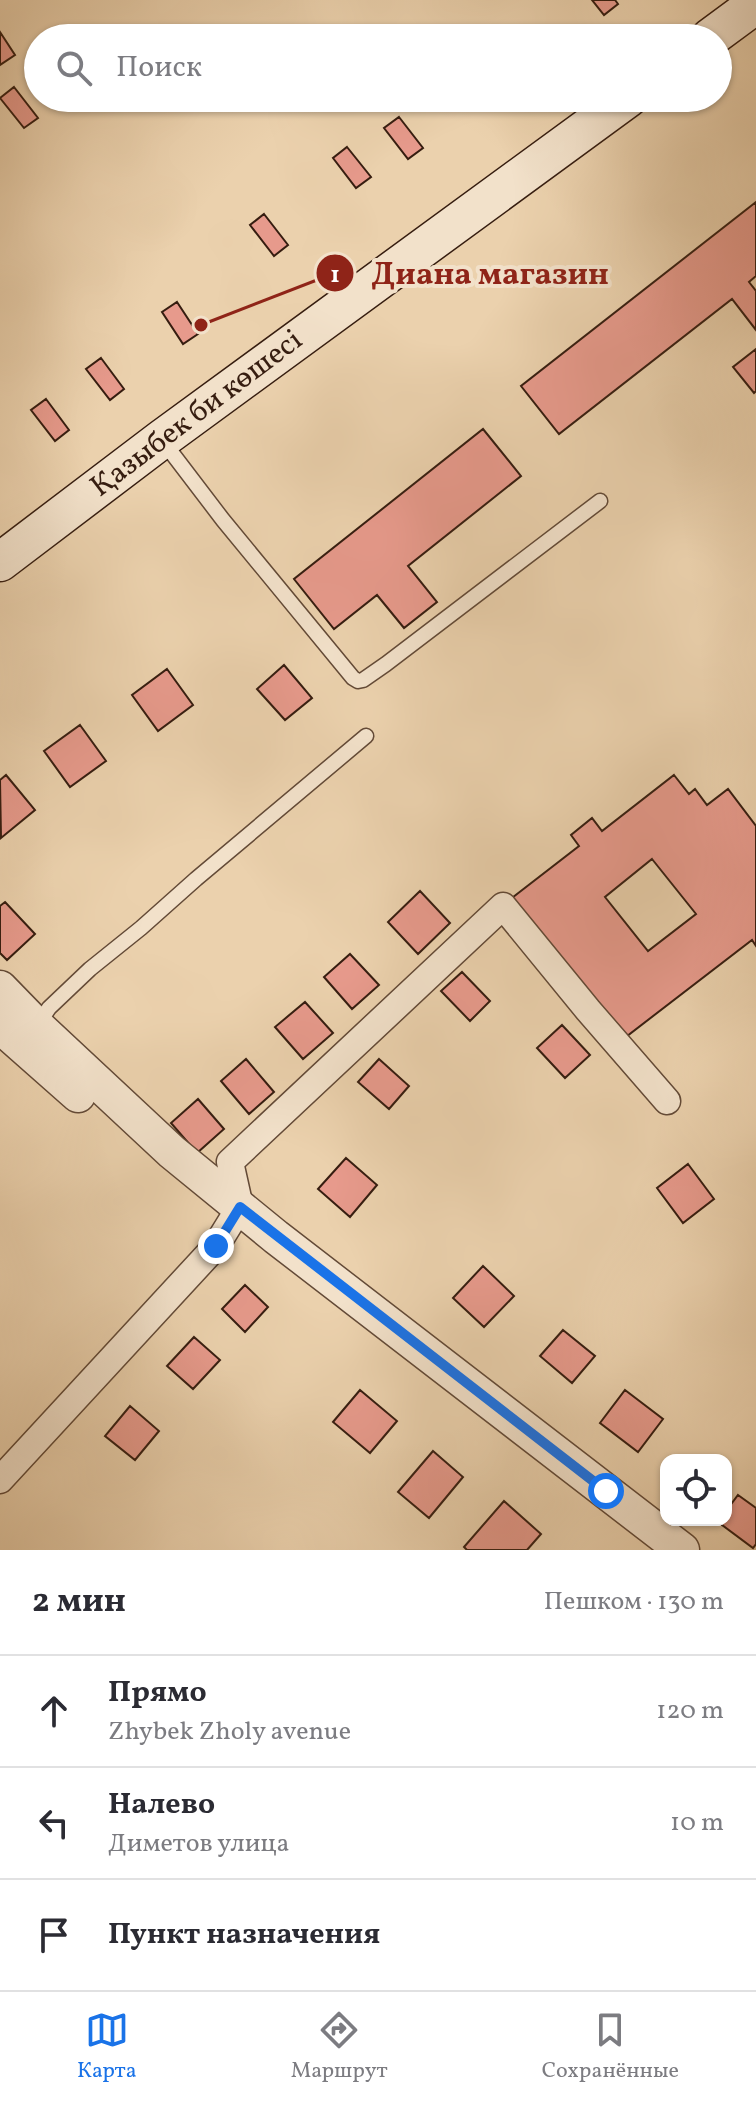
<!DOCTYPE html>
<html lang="ru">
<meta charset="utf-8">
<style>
:root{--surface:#fff;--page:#f2f2f3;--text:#2b2b33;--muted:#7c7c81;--line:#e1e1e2;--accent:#1a73e8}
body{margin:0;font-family:Vollkorn,serif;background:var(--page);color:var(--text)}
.controls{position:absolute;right:24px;bottom:24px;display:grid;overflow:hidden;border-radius:16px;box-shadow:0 2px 6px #0004}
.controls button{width:72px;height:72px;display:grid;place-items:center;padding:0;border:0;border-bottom:2px solid var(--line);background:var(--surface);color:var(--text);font:40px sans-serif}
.stop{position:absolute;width:24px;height:24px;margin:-18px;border:6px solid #1a73e8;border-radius:50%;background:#fff}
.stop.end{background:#1a73e8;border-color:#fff;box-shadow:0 2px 8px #0008}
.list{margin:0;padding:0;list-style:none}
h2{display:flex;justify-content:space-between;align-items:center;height:104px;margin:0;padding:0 32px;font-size:34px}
h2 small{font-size:26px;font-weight:400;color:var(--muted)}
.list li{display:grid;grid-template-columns:52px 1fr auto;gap:24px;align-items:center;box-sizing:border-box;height:112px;padding:0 32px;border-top:2px solid var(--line)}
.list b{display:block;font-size:30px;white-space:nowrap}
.list p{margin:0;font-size:26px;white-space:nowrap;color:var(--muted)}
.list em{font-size:26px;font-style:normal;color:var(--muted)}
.icon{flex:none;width:44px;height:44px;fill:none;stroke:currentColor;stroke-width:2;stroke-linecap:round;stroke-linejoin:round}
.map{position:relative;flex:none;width:756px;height:1550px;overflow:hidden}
.search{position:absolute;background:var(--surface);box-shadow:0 2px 6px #0004;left:24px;right:24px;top:24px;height:88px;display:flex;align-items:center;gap:20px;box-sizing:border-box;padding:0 28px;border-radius:44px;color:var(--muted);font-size:30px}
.sheet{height:440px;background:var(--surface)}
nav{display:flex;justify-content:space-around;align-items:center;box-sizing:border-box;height:112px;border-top:2px solid var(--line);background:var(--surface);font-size:22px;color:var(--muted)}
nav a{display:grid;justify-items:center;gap:4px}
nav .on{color:var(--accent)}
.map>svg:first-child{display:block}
</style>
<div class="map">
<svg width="756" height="1550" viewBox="0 0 756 1550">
<rect width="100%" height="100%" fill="#ebd1ad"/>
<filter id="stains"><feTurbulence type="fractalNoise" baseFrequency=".0025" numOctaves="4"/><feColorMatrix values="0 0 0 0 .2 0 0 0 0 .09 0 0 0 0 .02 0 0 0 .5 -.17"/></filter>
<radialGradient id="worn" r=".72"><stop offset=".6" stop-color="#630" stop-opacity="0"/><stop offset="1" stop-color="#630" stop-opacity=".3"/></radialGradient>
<path fill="#e79a8c" stroke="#361d10" stroke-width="2" fill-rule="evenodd" d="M592,0H615L618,4L604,15Z
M0,32L15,55L0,65Z
M14,87L38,118L24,128L0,98Z
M399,117L423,148L408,159L384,128Z
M347,147L371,177L356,188L333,158Z
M756,202V276L749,282L756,291V330L732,299L559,434L521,386Z
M264,214L288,245L274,256L250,225Z
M177,302L198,334L183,344L162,312Z
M756,349V391L754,393L733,367Z
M101,358L124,389L110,400L86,369Z
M46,399L69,430L55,441L31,410Z
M483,429L521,476L408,566L437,602L404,628L377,595L334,629L294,579Z
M284,665L312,698L285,720L257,689Z
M167,669L193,705L158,731L132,695Z
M80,725L106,761L70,787L44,751Z
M6,775L35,810L1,838L0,780Z
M674,775L689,794L695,789L707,805L728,789L756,826V946L752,940L618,1043L508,901L579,846L571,835L592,818L602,831ZM652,859L696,914L648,951L605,897Z
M420,891L450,923L418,954L388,922Z
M5,902L35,934L7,960L0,953V906Z
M350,954L379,985L352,1009L324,977Z
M462,972L490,1001L470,1021L441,991Z
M305,1002L333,1033L303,1059L275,1027Z
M562,1025L590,1055L565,1078L537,1048Z
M246,1059L274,1092L249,1114L221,1081Z
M379,1059L409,1086L389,1109L358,1082Z
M198,1099L224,1129L197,1153L171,1123Z
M346,1158L377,1185L350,1217L318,1189Z
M688,1164L714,1199L683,1223L657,1188Z
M483,1266L514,1296L484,1327L453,1298Z
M245,1285L268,1307L245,1332L222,1309Z
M563,1330L595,1356L572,1383L540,1356Z
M194,1337L220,1360L193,1389L167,1366Z
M360,1390L397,1421L370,1453L333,1422Z
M625,1390L663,1419L638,1452L600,1423Z
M130,1406L159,1431L135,1460L105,1436Z
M433,1451L463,1477L429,1518L398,1492Z
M738,1495L756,1508V1544L753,1548L718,1522L720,1520H726V1511Z
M504,1501L541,1534L527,1550H467L464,1547Z"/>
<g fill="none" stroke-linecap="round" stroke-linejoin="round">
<defs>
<path id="service" d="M162,440L223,520L353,678L358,681L363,680L386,664L600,501
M37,1026L49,1008L90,969L141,928L196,879L366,736"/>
<path id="minor" d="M0,1480L216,1246L240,1207L230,1162L503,906L588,1010L667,1101"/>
<path id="tertiary" d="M0,988L37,1026L172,1152L276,1237L682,1550
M0,1026L78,1095"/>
<path id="secondary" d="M710,38L756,4
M0,562L162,439L628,98"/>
</defs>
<use href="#service" stroke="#634a37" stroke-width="17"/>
<use href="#minor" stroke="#634a37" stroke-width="29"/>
<use href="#tertiary" stroke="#634a37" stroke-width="37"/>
<use href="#secondary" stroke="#361d10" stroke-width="41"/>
<use href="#service" stroke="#f2e1ca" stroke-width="14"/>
<use href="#minor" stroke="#f2e1ca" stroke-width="26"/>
<use href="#tertiary" stroke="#f2e1ca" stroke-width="34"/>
<use href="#secondary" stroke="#f2e1ca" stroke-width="38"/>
</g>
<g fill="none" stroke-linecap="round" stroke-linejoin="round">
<path stroke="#1a73e8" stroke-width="10" d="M216,1246L240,1207L606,1491"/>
</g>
<g text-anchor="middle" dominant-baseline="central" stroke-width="8" stroke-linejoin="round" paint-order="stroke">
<g font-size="30" fill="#361d10" stroke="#f2e1ca">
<text transform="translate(197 414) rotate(-37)">Қазыбек би көшесі</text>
</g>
</g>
<path fill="none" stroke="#8f2418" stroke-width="3" d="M201 325L335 273"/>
<g fill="#8f2418" stroke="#f2e1ca" stroke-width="3">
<circle cx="201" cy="325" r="8"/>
<circle cx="335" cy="273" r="20"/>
</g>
<g font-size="24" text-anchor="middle" font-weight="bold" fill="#fff">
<text x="335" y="282">1</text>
</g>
<g font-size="32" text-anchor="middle" font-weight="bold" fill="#8f2418" stroke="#f2e1ca" stroke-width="8" stroke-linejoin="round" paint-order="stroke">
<text x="490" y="284">Диана магазин</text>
</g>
<rect width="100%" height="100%" filter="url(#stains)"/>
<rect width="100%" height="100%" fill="url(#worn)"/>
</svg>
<div class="controls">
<button><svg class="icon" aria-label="locate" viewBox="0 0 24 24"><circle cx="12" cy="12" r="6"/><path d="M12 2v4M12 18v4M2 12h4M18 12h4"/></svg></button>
</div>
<div class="stop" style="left:606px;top:1491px"></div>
<div class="stop end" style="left:216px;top:1246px"></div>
<div class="search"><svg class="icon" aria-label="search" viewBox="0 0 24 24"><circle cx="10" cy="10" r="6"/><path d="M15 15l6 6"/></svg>Поиск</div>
</div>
<section class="sheet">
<h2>2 мин<small>Пешком · 130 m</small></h2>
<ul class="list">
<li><svg class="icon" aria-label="ahead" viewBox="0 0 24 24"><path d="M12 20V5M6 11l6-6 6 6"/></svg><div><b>Прямо</b><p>Zhybek Zholy avenue</p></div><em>120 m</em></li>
<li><svg class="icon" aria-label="left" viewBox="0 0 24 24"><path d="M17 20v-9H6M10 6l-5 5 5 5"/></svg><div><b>Налево</b><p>Диметов улица</p></div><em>10 m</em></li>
<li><svg class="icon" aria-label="arrive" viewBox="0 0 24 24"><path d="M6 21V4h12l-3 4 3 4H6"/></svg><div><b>Пункт назначения</b></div></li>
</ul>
</section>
<nav>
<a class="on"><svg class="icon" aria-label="map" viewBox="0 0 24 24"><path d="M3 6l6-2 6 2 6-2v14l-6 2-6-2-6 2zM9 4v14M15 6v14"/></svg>Карта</a>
<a><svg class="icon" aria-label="directions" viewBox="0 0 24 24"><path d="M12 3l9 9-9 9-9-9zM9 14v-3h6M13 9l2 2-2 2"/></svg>Маршрут</a>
<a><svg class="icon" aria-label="saved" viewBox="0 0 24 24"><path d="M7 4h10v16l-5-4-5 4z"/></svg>Сохранённые</a>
</nav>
